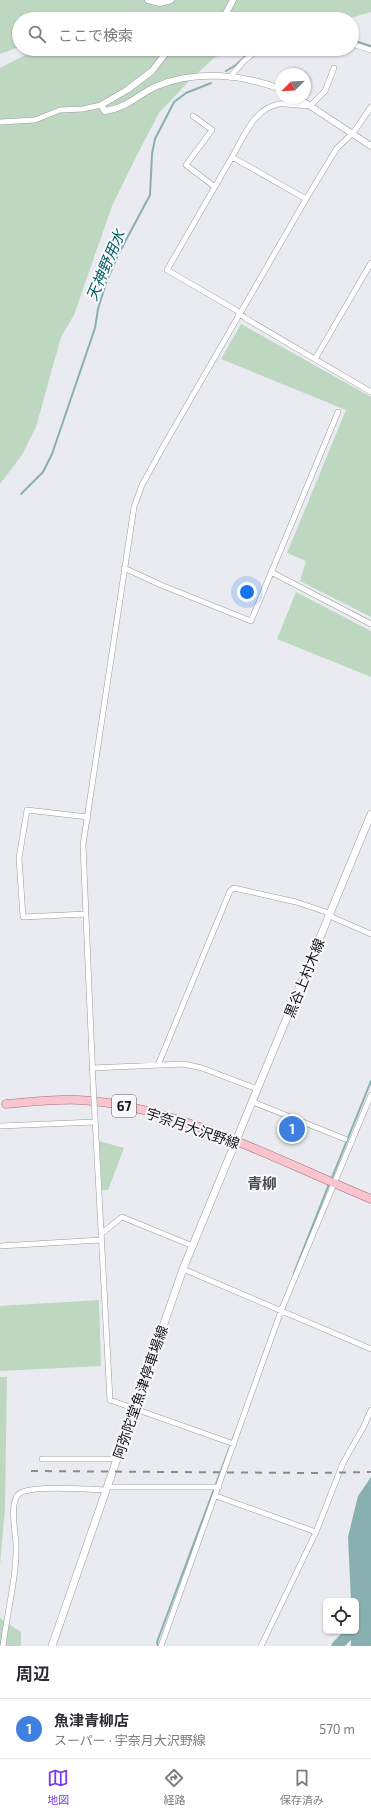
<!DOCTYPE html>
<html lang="ja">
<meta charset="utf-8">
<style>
:root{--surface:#fff;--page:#f2f2f3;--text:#2b2b33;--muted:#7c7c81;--line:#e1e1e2;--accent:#7c3aed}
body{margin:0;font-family:"Exo 2","Noto Sans JP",sans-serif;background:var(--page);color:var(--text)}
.controls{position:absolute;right:12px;bottom:12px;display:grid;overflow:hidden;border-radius:6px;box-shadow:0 1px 3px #0004}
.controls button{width:36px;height:36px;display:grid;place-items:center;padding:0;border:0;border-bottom:1px solid var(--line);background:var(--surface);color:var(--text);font:20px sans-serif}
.compass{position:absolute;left:275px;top:68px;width:36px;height:36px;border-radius:50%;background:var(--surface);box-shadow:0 1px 3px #0004;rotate:246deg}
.you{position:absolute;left:247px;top:592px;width:14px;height:14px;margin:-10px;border:3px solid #fff;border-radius:50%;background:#1a73e8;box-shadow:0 0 0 6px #1a73e833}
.badge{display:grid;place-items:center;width:26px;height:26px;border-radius:50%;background:var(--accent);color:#fff;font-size:13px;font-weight:700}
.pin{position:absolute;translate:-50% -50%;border:2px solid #fff;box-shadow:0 1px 4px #0006}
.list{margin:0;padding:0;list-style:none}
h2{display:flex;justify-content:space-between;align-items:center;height:52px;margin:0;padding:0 16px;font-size:17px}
h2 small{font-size:13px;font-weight:400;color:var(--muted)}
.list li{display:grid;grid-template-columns:26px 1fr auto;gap:12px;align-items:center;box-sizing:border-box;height:60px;padding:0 16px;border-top:1px solid var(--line)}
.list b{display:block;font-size:15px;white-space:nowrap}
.list p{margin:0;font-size:13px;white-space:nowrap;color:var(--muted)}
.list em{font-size:13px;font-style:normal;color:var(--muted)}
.icon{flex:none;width:22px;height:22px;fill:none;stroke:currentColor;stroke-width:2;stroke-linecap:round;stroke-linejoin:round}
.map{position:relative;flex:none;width:371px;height:1646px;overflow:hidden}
.search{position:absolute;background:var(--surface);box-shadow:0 1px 3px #0004;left:12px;right:12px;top:12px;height:44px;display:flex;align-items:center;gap:10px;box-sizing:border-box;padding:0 14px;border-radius:22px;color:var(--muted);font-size:15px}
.sheet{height:112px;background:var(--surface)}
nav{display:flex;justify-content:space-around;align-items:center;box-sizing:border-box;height:56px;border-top:1px solid var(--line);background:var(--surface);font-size:11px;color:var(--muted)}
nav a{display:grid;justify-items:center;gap:2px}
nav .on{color:var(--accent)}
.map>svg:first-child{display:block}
</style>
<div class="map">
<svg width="371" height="1646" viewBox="0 0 371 1646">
<rect width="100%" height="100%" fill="#eaebf0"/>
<path fill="#bed7c1" d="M0,0H131L129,1L132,0H371V12L347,19H95L108,11L89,19H19V47L0,54Z
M37,49H232L214,58L189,81L159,113L138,153L112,206L74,315L61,337L36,427L22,455L0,484V68Z
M241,324L371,397V617L300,581L306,561L287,553L346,410L221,359Z
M296,592L371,631V677L277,639Z
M99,1141L124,1148L108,1190H102Z
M99,1300L101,1366L0,1371V1306Z
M0,1377H7L5,1508L0,1565Z
M0,1618L21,1632V1646H0Z"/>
<path fill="#88b0b0" d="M371,1477V1646H351V1631H356V1601H351L348,1537L358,1496Z"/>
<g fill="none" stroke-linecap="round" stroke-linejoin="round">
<path stroke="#88b0b0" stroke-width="2" d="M352,40L371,46
M226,71L236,65L253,49
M21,494L43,472L52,454L95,328L98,309L106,283L118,255L150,195L152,154L155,139L174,102L186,93L211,83
M331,1180L371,1081
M294,1273L329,1184
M158,1646L157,1642L235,1433"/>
<path stroke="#88b0b0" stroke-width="11" d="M337,1646L352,1631"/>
<defs>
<path id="minor" d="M352,44L371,50
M230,77L244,61L259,49
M193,116L212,130L186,165L215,187
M0,122L35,120L60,110L83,109L101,105
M232,157L167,270L236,310L245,318L371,392
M306,199L232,157C244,137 253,109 279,104C289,103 300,107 311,105L325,91L334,68
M315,359L371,263
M124,568L161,585L251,621L338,412
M271,572L371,624
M86,914L23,917L19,858L27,810L88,817
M158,1065L230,891L234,888L296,902L326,912L334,918L371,934
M92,1068L184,1064L202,1068L257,1089
M93,1082L83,845L134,507L142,485L163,447L306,199L337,148L353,133L371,107
M253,1102L345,1139
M95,1118L110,1400L234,1444
M0,1126L95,1122
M101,1234L122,1217L193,1246
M0,1246L101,1240
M183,1269L371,1349
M42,1459H116
M107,1487H219
M216,1496L316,1532L261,1646
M316,1532L343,1463L364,1426L371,1410
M3,1646C7,1612 17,1577 16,1543C15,1530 9,1500 20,1493C33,1485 88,1489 105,1490
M161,1646L281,1311L371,1095"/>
<path id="tertiary" d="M148,0L160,3L171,0
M223,19L233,0
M169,49L152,71L127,90L101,105L105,111C128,108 138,94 157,86C196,69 243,75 281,89
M298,98L371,146"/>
<path id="secondary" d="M52,1646L183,1269L371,814"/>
<path id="primary" d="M6,1104C30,1102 54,1099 79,1100C176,1105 281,1162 371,1199"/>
</defs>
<use href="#minor" stroke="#9a9b9f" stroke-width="6"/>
<use href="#tertiary" stroke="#9a9b9f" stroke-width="7"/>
<use href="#secondary" stroke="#9a9b9f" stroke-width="8"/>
<use href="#primary" stroke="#a66d77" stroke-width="9"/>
<use href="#minor" stroke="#fff" stroke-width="5"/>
<use href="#tertiary" stroke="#fff" stroke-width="6"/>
<use href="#secondary" stroke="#fff" stroke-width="7"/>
<use href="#primary" stroke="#f8c4cd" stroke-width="8"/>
<path stroke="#898a8d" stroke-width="2" stroke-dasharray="7 7" stroke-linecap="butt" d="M31,1471L314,1473L371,1472"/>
<defs>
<path id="minor-bridge" d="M93,1082L95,1118"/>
</defs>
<use href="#minor-bridge" stroke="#9a9b9f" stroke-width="6" stroke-linecap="butt"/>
<use href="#minor-bridge" stroke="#fff" stroke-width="5"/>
</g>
<g text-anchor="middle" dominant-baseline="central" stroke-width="4" stroke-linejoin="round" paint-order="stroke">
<rect fill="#f8f8fd" stroke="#59595c" stroke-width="1" x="112" y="1095" width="24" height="22" rx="3"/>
<g font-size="13" font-weight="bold" fill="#151517">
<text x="124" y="1106">67</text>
</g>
<g font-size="14" fill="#151517" stroke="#f8f8fd">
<text transform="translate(304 978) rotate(-68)">黒谷上村木線</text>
<text transform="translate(193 1128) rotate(19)">宇奈月大沢野線</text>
<text transform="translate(140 1392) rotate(-71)">阿弥陀堂魚津停車場線</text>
</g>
<g font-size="15" font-style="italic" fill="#055f60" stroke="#f8f8fd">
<text transform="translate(105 265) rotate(-67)">天神野用水</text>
</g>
<g font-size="15" font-weight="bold" fill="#4e4f53" stroke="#f8f8fd">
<text x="262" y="1183">青柳</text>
</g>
</g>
</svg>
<div class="controls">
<button><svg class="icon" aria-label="locate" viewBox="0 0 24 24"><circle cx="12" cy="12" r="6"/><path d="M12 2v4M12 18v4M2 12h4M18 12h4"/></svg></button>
</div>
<svg class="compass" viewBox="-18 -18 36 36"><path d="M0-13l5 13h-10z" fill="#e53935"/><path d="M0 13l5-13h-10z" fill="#7c7c81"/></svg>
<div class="you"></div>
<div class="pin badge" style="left:292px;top:1129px;background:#3f7fe0">1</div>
<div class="search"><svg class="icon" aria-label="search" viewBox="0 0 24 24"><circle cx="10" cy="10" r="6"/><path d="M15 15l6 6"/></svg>ここで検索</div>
</div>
<section class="sheet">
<h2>周辺<small></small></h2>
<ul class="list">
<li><span class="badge" style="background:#3f7fe0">1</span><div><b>魚津青柳店</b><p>スーパー · 宇奈月大沢野線</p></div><em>570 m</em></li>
</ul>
</section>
<nav>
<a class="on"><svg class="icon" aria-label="map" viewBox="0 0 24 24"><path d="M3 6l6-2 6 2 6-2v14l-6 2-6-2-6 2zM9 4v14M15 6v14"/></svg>地図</a>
<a><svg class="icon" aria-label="directions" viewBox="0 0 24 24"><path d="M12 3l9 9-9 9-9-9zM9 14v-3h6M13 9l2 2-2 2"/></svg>経路</a>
<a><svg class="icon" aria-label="saved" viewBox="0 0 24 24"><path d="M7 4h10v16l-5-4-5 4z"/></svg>保存済み</a>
</nav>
